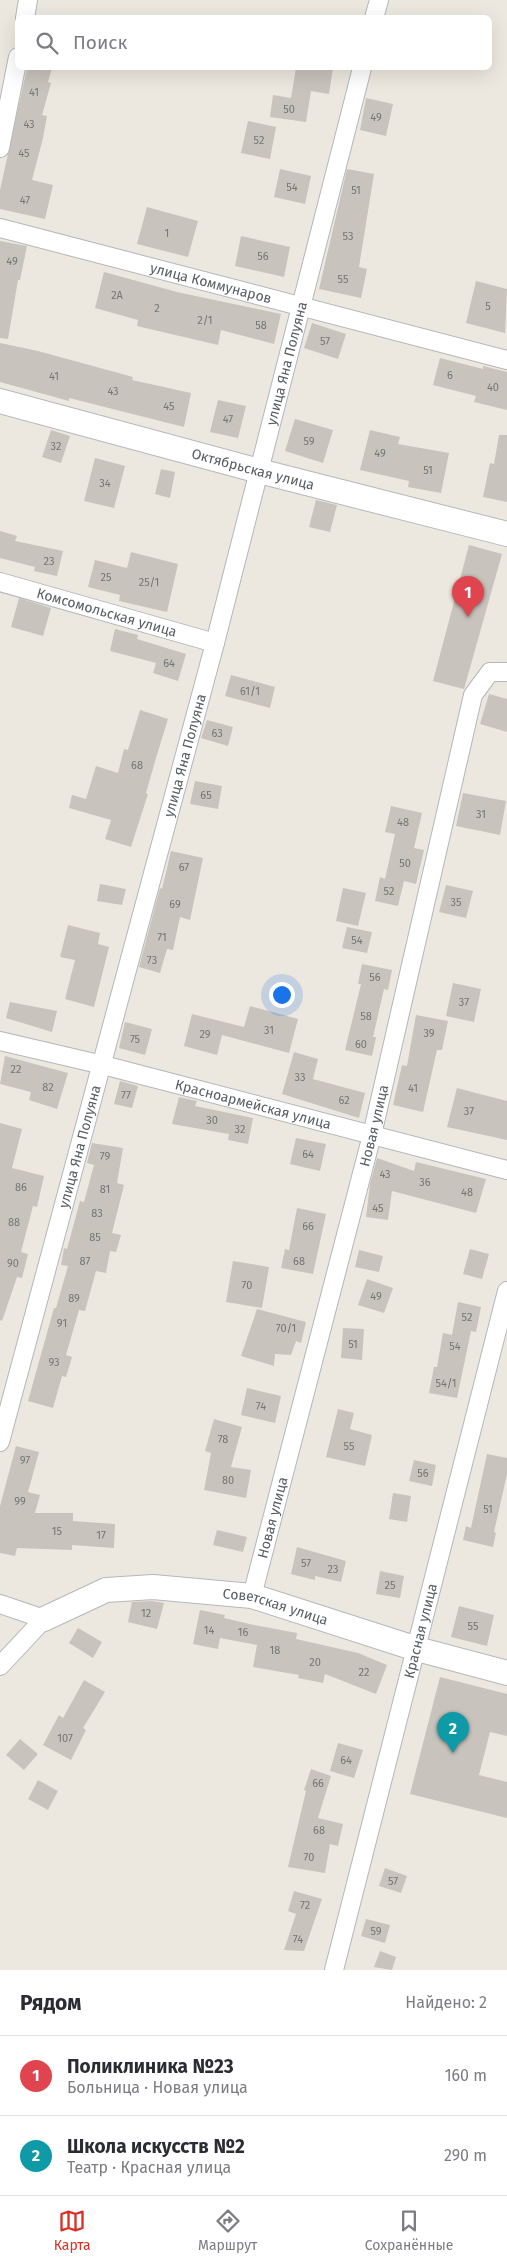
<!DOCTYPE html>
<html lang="ru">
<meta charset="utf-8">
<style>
:root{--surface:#fff;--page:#f7f7f7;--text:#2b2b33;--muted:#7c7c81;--line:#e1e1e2;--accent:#d93025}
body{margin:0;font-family:"Fira Sans",sans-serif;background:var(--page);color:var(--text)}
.you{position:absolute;left:281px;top:994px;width:18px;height:18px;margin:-12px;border:4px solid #fff;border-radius:50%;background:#1a73e8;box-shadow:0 0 0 8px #1a73e833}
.badge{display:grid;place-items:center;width:32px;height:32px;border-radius:50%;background:var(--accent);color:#fff;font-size:16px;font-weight:700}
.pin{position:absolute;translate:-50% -41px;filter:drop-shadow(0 1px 2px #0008)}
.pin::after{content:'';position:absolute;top:26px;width:18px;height:15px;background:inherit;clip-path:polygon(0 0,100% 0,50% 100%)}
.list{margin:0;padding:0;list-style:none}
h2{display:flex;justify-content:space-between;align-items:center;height:65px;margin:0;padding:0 20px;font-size:21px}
h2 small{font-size:16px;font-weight:400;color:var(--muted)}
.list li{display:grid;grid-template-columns:32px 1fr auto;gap:15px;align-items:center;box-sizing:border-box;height:80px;padding:0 20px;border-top:1px solid var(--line)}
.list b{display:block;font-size:19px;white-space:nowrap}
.list p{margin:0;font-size:16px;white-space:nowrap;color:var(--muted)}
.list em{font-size:16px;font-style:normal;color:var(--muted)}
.icon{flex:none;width:28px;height:28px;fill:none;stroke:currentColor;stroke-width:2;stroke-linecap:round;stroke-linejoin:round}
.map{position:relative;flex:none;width:507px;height:1970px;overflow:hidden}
.search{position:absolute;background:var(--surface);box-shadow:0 5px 20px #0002;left:15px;right:15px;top:15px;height:55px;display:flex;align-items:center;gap:12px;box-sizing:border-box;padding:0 18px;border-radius:8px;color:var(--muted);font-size:19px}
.sheet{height:225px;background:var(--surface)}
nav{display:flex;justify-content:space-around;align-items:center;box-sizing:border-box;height:70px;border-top:1px solid var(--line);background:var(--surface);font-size:14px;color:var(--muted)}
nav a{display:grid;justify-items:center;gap:2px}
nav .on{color:var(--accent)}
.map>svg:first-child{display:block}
</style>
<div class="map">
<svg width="507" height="1970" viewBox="0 0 507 1970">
<rect width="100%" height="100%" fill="#ede8df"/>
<path fill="#c8c3bc" d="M27,68H52L48,82L51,83L42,115L47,116L43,138L32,180L53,185L45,219L0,209V190Z
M296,68H333L329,94L311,91L306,122L270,117L273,95L291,98Z
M366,98L393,104L386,136L360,130Z
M248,121L276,127L270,159L241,153Z
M280,169L311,176L305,204L274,197Z
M347,169L374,174L359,267L367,269L361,298L319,289Z
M147,207L198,221L188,257L137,244Z
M241,236L290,247L284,277L235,266Z
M0,241L27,246L20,280H18L8,339L0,338Z
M104,272L177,292L281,314L274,344L221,330L218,345L137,326L138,320L95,308Z
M476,281L507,289L505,333L466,323Z
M312,323L346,334L338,359L304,348Z
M0,343L38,351L133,377L132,380L191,393L184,427L69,398V401L0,382Z
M440,358L483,369V366L507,372V410L474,402L476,396L433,385Z
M218,400L246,406L238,438L210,432Z
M295,419L333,430L323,463L285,451Z
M51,430L70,436L61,463L42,457Z
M370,430L400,437L398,444L449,453L441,493L408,487L409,481L360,470Z
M499,435H507V502L483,497L490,463L494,464Z
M95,458L125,466L114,508L84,501Z
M161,469L175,472L170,498L155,494Z
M316,500L337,505L330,532L309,527Z
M0,531L17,536L15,541L63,551L57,576L34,571L35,567L0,558Z
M469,545L502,554L464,689L433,681Z
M131,552L178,564L167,612L119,601L120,595L88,587L95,560L127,568Z
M19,598L51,608L43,636L11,627Z
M115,629L138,635L137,639L186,654L178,681L153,673L156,663L110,651Z
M231,675L275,687L270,708L225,696Z
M489,694L507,699V732L480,724Z
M140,710L168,719L156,758L146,793L148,794L131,847L105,839L111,820L69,808L72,795L86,799L96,766L118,773L124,749L128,750Z
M207,720L233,727L228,746L201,738Z
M195,781L222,786L218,809L190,804Z
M463,793L506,801L500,835L456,826Z
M391,806L422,813L414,848L424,850L416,884L404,881L398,906L375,901L380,877L385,879L395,834L385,832Z
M171,851L203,858L190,920L180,917L173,950L167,949L160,973L139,967L160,888L162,889Z
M100,884L126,889L122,905L97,901Z
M446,885L473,891L466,918L439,912Z
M343,888L366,893L358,926L336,921Z
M68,925L100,933L98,944L109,947L94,1007L65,999L75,960L60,957Z
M347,927L372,932L367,953L342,948Z
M362,964L392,970L388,990L384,989L373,1037H376L372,1056L345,1050L361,984H358Z
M453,983L481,989L474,1022L446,1016Z
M10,1002L57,1011L52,1032L6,1018Z
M250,1006L298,1019L289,1053L222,1035L217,1055L184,1046L192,1014L244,1027Z
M416,1015L448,1021L442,1050H437L423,1112L393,1105L402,1065L407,1066Z
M125,1022L152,1029L145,1055L119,1048Z
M294,1052L318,1059L313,1079L365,1093L359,1118L282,1094Z
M5,1056L68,1073L57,1109L29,1100L31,1092L0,1084Z
M120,1081L138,1086L132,1108L114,1104Z
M457,1088L507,1101V1140L447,1127Z
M179,1097L197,1101L195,1106L253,1118L248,1144L228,1140L229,1134L172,1124Z
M0,1123L22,1129L12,1168L44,1176L37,1207L33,1206L21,1252L28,1254L22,1278L17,1277L2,1321L0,1320Z
M296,1138L326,1144L320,1171L290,1164Z
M92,1143L123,1148L117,1183L124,1185L112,1233L121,1235L116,1252L110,1251L106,1273L96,1271L85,1311L79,1310L66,1355L72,1357L66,1377L62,1376L53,1408L28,1401L54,1308H56L68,1266L61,1265L64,1248L67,1249L80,1201L84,1202L94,1165L87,1163Z
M377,1158L414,1171L416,1162L486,1179L476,1213L392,1191L388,1220L366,1217L370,1184Z
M297,1208L326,1214L313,1274L281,1268L285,1249L289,1250Z
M470,1249L489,1254L482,1279L463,1274Z
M359,1250L383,1256L379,1272L355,1267Z
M233,1261L269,1267L262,1308L226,1302Z
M367,1279L393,1288L384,1313L358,1305Z
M458,1302L481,1307L476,1332L471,1331L457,1398L429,1393L434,1367H437L443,1333L452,1335Z
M257,1309L306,1322L301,1343L296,1341L291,1355L275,1354L274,1366L241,1356Z
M343,1328L364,1329L362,1360L341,1358Z
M247,1388L281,1396L275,1423L241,1415Z
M338,1409L354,1413L350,1429L372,1435L365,1466L326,1457Z
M214,1419L242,1427L231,1467L251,1470L246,1498L204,1490L211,1453L205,1451Z
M16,1446L39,1452L28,1492L40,1495L35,1513H73V1521L115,1524L114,1548L72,1545V1550L17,1548L15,1556L0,1553V1506Z
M487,1454L507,1458V1474L494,1532L496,1533L493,1547L463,1540L466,1526L471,1528Z
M414,1460L436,1465L432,1486L409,1481Z
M393,1493L411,1496L407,1522L389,1519Z
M217,1530L247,1537L243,1552L213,1545Z
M297,1547L346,1561L341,1582L315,1576V1580L291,1574Z
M380,1571L404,1576L400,1598L376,1594Z
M152,1601L164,1603L157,1629L128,1622L132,1602Z
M459,1606L494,1615L487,1646L451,1637Z
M200,1610L225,1615L224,1618L254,1625L297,1633L296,1639L358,1653L387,1665L376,1694L325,1674L323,1683L298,1678L299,1675L253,1667L257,1645L220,1638L218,1649L193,1644Z
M78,1628L102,1642L93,1658L69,1643Z
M440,1677L507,1694V1736L490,1732L479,1775L507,1782V1818L410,1794Z
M84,1680L105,1692L83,1728L86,1730L71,1760L43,1745L59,1715L63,1718Z
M20,1739L38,1754L24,1770L6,1755Z
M338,1743L363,1750L354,1778L330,1771Z
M311,1769L331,1776L318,1818L343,1824L338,1846L330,1844L325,1873L288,1867L306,1791L304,1790Z
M38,1780L58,1791L48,1810L28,1799Z
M385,1868L407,1876L401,1893L379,1886Z
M294,1891L322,1899L304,1951L284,1950L296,1914L288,1911Z
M366,1919L390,1925L385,1943L361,1936Z
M380,1951L396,1957L392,1970L374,1967Z"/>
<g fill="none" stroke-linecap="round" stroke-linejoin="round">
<defs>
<g id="street">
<path d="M25,18L28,0"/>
<path d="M374,18L379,0"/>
<path d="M0,148L18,57"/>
<path id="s1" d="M0,228L507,360"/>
<path id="s2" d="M0,582L215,643"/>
<path id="s3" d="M0,1041L103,1065L507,1170"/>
<path id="s4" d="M0,1442L215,643L362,68"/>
<path id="s5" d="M252,1596L372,1135L473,695L490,672H507"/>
<path d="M0,1604L44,1619L0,1666"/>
<path id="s6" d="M334,1970L507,1291"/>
</g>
<g id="secondary">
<path id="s7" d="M0,401L259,471L507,534"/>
<path id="s8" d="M44,1619L106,1590L153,1587L252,1596L417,1649L507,1673"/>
</g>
</defs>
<use href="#street" stroke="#b2b7bc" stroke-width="20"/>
<use href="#secondary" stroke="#b3b8be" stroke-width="26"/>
<use href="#street" stroke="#fff" stroke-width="18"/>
<use href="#secondary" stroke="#fff" stroke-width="24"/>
</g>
<g text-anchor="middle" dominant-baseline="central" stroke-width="4.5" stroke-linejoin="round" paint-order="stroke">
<g font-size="11" fill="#747778">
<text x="34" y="92">41</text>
<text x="289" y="109">50</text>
<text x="376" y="117">49</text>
<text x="29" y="124">43</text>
<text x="259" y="140">52</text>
<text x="24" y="153">45</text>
<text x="292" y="187">54</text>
<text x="356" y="190">51</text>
<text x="25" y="200">47</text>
<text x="167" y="233">1</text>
<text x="348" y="236">53</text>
<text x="263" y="256">56</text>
<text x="12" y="261">49</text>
<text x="343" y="279">55</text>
<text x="117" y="295">2А</text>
<text x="488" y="306">5</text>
<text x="157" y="308">2</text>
<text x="205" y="320">2/1</text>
<text x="261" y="325">58</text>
<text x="325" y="341">57</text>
<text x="450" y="375">6</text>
<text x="54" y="376">41</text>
<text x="493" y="387">40</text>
<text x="113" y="391">43</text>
<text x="169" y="406">45</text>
<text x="228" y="419">47</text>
<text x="309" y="441">59</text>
<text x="56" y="446">32</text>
<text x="380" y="453">49</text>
<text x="428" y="470">51</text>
<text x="105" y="483">34</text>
<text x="49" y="561">23</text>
<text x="106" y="577">25</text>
<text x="149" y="582">25/1</text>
<text x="169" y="663">64</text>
<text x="250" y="691">61/1</text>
<text x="217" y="733">63</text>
<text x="137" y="765">68</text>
<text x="206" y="795">65</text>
<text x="481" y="814">31</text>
<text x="403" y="822">48</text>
<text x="405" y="863">50</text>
<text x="184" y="867">67</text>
<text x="389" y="891">52</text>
<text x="456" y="902">35</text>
<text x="175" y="904">69</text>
<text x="162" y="937">71</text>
<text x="357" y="940">54</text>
<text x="152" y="960">73</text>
<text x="375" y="977">56</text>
<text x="464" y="1002">37</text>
<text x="366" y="1016">58</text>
<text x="269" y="1030">31</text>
<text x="429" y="1033">39</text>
<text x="205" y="1034">29</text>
<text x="135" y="1039">75</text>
<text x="361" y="1044">60</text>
<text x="16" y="1069">22</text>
<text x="300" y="1077">33</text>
<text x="48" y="1087">82</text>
<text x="413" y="1088">41</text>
<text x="126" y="1095">77</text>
<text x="344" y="1100">62</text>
<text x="469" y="1111">37</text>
<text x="212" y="1120">30</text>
<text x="240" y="1129">32</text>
<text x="308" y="1154">64</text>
<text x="105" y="1156">79</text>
<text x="385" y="1174">43</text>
<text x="425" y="1182">36</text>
<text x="21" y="1187">86</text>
<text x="105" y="1189">81</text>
<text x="467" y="1192">48</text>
<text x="378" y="1208">45</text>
<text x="97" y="1213">83</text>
<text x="14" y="1222">88</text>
<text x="308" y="1226">66</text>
<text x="95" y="1237">85</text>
<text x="85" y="1261">87</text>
<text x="299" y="1261">68</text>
<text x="13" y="1263">90</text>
<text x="247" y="1285">70</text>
<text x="376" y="1296">49</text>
<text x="74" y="1298">89</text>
<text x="467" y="1317">52</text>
<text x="62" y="1323">91</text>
<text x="286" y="1328">70/1</text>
<text x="353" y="1344">51</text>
<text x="455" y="1346">54</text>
<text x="54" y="1362">93</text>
<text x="446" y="1383">54/1</text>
<text x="261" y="1406">74</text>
<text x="223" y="1439">78</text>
<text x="349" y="1446">55</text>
<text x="25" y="1460">97</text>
<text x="423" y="1473">56</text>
<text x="228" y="1480">80</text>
<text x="20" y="1501">99</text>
<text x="488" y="1509">51</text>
<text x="57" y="1531">15</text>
<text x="101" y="1535">17</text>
<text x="306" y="1563">57</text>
<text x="333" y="1569">23</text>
<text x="390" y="1585">25</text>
<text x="146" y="1613">12</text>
<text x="473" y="1626">55</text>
<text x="209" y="1630">14</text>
<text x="243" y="1632">16</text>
<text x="275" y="1650">18</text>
<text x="315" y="1662">20</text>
<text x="364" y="1672">22</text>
<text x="65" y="1738">107</text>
<text x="346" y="1760">64</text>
<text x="318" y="1783">66</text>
<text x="319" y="1830">68</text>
<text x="309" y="1857">70</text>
<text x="393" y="1881">57</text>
<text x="305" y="1905">72</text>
<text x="376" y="1931">59</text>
<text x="298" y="1939">74</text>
</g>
<g font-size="14" fill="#585e62" stroke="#fff">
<text stroke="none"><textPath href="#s1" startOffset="218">улица Коммунаров</textPath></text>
<text stroke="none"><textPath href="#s4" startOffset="1116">улица Яна Полуяна</textPath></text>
<text stroke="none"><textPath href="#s7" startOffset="262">Октябрьская улица</textPath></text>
<text stroke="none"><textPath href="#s2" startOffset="111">Комсомольская улица</textPath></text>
<text stroke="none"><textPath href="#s4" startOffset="711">улица Яна Полуяна</textPath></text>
<text stroke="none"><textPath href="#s3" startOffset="261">Красноармейская улица</textPath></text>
<text stroke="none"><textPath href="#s5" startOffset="486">Новая улица</textPath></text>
<text stroke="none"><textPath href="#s4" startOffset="306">улица Яна Полуяна</textPath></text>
<text stroke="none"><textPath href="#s5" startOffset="81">Новая улица</textPath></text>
<text stroke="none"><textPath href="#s8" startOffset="240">Советская улица</textPath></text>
<text stroke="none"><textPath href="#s6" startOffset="350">Красная улица</textPath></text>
</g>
</g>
</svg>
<div class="you"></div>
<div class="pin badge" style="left:468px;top:617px;background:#e0444e">1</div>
<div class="pin badge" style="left:453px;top:1753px;background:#0f9aa8">2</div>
<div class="search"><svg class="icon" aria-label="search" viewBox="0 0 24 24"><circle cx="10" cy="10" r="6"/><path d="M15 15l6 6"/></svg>Поиск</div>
</div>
<section class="sheet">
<h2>Рядом<small>Найдено: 2</small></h2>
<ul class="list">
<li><span class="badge" style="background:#e0444e">1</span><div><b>Поликлиника №23</b><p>Больница · Новая улица</p></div><em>160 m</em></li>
<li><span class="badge" style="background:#0f9aa8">2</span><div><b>Школа искусств №2</b><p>Театр · Красная улица</p></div><em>290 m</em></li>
</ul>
</section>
<nav>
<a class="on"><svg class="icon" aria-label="map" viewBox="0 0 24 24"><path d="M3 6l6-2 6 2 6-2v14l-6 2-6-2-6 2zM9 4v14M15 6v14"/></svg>Карта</a>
<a><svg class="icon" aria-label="directions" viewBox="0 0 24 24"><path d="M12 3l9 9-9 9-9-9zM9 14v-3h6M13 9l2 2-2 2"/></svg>Маршрут</a>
<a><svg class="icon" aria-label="saved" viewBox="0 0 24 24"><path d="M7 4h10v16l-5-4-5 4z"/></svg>Сохранённые</a>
</nav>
